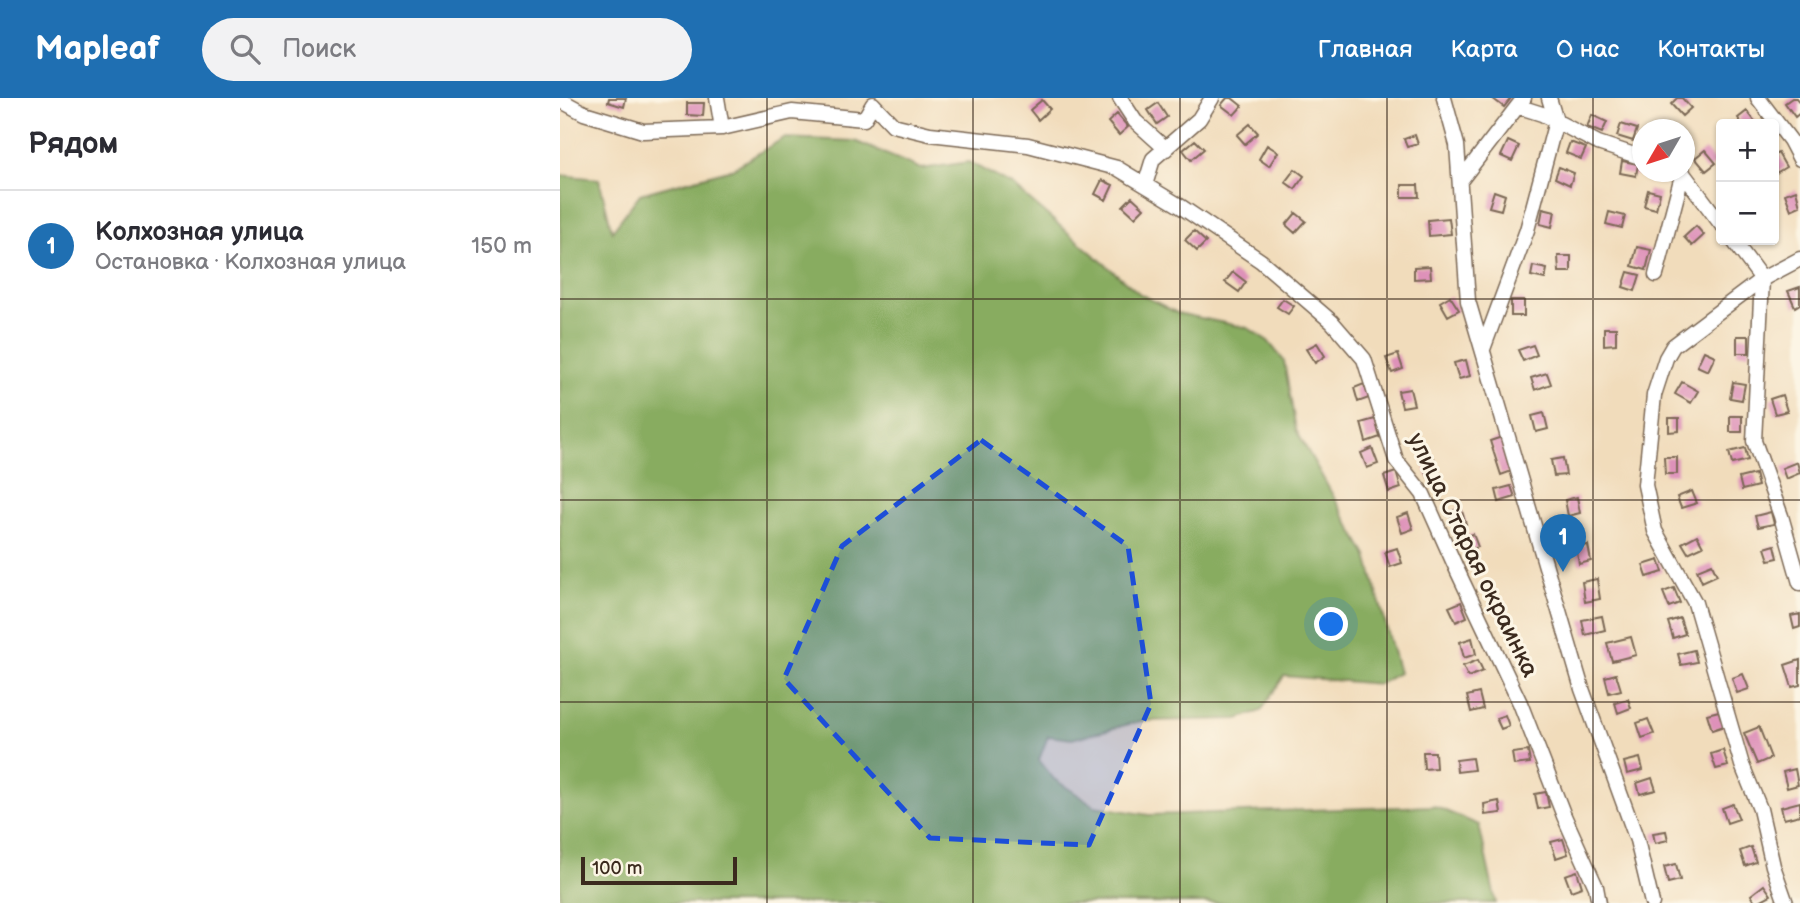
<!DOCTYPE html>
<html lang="ru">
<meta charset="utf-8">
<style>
:root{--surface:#fff;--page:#f2f2f3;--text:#2b2b33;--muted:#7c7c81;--line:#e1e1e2;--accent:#1f6fb2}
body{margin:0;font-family:"Balsamiq Sans",sans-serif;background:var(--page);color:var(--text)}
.controls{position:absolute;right:21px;top:21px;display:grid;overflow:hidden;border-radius:7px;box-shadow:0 2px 5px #0004}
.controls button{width:63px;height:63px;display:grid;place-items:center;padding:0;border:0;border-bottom:2px solid var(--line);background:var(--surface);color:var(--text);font:35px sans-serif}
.compass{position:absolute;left:1072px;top:21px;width:63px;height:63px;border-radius:50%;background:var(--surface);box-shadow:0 2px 5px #0004;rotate:231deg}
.scale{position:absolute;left:21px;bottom:18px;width:156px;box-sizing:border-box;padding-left:7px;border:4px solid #3b2a1e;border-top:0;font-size:19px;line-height:24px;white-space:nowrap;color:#3b2a1e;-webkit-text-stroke:5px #fcf5e5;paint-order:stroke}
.you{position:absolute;left:772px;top:527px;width:24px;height:24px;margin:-18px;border:5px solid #fff;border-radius:50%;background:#1a73e8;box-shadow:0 0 0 10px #1a73e833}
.badge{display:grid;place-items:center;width:46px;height:46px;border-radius:50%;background:var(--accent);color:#fff;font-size:23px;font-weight:700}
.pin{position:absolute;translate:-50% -58px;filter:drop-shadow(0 2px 4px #0008)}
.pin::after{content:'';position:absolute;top:37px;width:24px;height:21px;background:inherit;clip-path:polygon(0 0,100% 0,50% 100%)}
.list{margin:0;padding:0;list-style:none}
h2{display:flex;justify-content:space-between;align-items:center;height:91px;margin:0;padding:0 28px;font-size:30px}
h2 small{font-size:23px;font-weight:400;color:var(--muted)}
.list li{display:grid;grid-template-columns:46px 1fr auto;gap:21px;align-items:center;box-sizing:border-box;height:112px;padding:0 28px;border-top:2px solid var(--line)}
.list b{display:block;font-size:26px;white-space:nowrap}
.list p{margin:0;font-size:23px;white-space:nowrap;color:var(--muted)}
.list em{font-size:23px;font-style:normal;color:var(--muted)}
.icon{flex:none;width:38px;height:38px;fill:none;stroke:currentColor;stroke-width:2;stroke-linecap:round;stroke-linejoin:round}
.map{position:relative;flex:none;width:1240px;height:805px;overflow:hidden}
header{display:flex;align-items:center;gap:42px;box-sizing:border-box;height:98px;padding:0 35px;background:var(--accent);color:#fff}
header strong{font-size:33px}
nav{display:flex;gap:38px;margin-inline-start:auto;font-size:24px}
.search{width:490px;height:63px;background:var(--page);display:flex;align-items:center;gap:18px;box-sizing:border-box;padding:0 24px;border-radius:38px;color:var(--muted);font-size:26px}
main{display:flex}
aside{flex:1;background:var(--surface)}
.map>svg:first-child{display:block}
</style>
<header>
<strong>Mapleaf</strong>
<div class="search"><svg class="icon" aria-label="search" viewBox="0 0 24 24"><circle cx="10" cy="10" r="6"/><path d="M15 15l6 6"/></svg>Поиск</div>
<nav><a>Главная</a><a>Карта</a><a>О нас</a><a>Контакты</a></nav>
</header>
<main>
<aside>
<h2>Рядом<small></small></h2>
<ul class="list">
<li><span class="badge">1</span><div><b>Колхозная улица</b><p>Остановка · Колхозная улица</p></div><em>150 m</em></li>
</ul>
</aside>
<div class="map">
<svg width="1240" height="805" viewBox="0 0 1240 805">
<rect width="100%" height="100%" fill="#fcf5e5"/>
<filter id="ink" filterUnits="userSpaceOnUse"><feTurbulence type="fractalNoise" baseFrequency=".0143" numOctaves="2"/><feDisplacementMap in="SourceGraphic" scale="14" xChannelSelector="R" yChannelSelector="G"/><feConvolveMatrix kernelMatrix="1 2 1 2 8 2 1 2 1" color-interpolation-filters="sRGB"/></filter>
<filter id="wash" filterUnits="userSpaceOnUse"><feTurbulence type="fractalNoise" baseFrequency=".00686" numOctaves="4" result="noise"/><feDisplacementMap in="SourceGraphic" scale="28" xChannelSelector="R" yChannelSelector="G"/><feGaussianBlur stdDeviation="1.57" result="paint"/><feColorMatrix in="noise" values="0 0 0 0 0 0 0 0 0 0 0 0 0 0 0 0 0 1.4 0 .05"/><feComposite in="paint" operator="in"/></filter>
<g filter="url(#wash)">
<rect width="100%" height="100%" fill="#f1dcbb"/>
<path fill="#88ac61" stroke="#626b40" stroke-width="2" d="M224,40L295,43L361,71L409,64L452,87L580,196L617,215L688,230L708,243L724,263L736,332L807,458L839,575L819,586L724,578L701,613L678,621L581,623L512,641L488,638L479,662L494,681L535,708L589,717L874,708L919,727L936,805H0V77L39,81L52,133L80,96L172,71Z"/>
<g id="blocks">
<path fill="#de91b9" d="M49,0H66L64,9L48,4Z
M667,0H672L682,8L674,17L661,7Z
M932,0H951L944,9Z
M1117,0H1122L1131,10L1122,18L1111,6Z
M1232,0H1236L1240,5V15L1235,19L1225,5Z
M482,2L490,11L478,22L470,12Z
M127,5H144L143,18L127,17Z
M598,5L607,19L597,26L588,12Z
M1187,13L1197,26H1182L1178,20Z
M557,16L568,29L559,37L548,24Z
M1032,17L1047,24L1042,35L1027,29Z
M690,26L698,35L685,46L677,37Z
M1061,26L1077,31L1073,43L1057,38Z
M855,37L858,46L847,49L844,41Z
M635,42L644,51L631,62L623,52Z
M948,43L959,48L952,63L941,58Z
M1010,44L1026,50L1021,61L1006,55Z
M707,47L718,54L709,68L699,61Z
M1145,52L1156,65L1146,73L1135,60Z
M1218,55L1226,69L1216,75L1214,57Z
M1062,63L1078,66L1076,78L1060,75Z
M999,69L1014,75L1010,87L995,80Z
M735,71L744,78L735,91L725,84Z
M542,82L553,87L546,102L535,96Z
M842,87H858L859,99H842Z
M1088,92L1100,95L1096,111L1084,108Z
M1236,92L1240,108L1231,112L1225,96Z
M934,93L945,97L941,112L929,109Z
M572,99L584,110L575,119L563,108Z
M983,110L995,113L992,129L980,126Z
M1049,114L1065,118L1062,130L1046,126Z
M736,115L746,123L735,135L726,127Z
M889,120L891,136L869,138L868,122Z
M1136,128L1144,137L1132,148L1124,139Z
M634,133L646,144L637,153L625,142Z
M1077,149L1091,152L1086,172L1072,168Z
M998,158H1011V174H999Z
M870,168L871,180L854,181V169Z
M973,168L987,171L985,181L971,178Z
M673,174L686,184L679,194L665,184Z
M1068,174L1080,177L1075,193L1063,189Z
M1240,189V206L1235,209L1228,193Z
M890,198L899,212L888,218L880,204Z
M723,201L734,208L728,216L717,209Z
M951,202H964V218H951Z
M1044,230H1056V246L1044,247Z
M1177,238H1189V255H1177Z
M757,245L765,258L755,265L746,251Z
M973,247L977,257L963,263L958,252Z
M1144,253L1155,258L1148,273L1137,268Z
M838,256L843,271L832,275L826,260Z
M906,262L910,278L899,281L894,265Z
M987,275L991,286L975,292L971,280Z
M1122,284L1138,293L1131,305L1115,296Z
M1173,284L1185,286L1182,302L1170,300Z
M804,286L809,300L798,304L794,290Z
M850,291L854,307L842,309L838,293Z
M1222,297L1227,313L1215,316L1210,301Z
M984,315L988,331L976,334L972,318Z
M1170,318H1182V334H1170Z
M1109,320H1119V333L1109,334Z
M815,321L820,339L806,344L801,325Z
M942,339L952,373L941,377L930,343Z
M812,350L818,366L807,370L801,355Z
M1185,350L1188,362L1172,366L1169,354Z
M1104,359H1117V376H1105Z
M874,360L879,375L868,379L863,363Z
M1003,360L1006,377L994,378L991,362Z
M1237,364L1240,375L1226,381L1222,370Z
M836,374L841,390L829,394L824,378Z
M1195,376L1198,388L1182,392L1179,380Z
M951,388L955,399L939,404L936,392Z
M1132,393L1137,405L1121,410L1117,399Z
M1017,399L1020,415L1008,418L1005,402Z
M901,410L906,426L895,429L889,414Z
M1211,414L1214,426L1198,429L1195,418Z
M848,415L853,431L842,435L837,419Z
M913,436L918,449L908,453L903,439Z
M1137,437L1143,448L1128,455L1122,445Z
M1028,447L1031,463L1019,466L1016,449Z
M1215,447L1218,460L1209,462L1205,450Z
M837,450L842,465L830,469L825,454Z
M1099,462L1103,474L1087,479L1083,467Z
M1152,466L1157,477L1142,484L1137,472Z
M1037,481L1040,501L1025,504L1022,484Z
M1114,490L1120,505L1109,509L1103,494Z
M901,504L907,519L896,524L889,509Z
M1240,516V529L1234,531L1231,518Z
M1042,518L1045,532L1025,537L1022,522Z
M1120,520L1125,536L1113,540L1108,524Z
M1071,539L1076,557L1052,563L1047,545Z
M912,540L916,556L904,560L900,544Z
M1134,552L1137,564L1121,567L1118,556Z
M918,562L923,573L908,579L903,568Z
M1240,562V587L1232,589L1225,567Z
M1056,576L1061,592L1049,595L1045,579Z
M1183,576L1189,591L1177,595L1172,580Z
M919,595L923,611L911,614L907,598Z
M1068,601L1071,610L1058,615L1055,605Z
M1159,613L1164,628L1152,632L1147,616Z
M945,617L949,628L941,631L936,620Z
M1088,621L1094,636L1082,640L1077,625Z
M1199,629L1211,660L1197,666L1184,635Z
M1163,652L1168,668L1156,671L1151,656Z
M968,653L970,665L954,667L952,655Z
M863,654H875L876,670L864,671Z
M912,660L914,672L897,674L896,662Z
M1080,660L1083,672L1067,676L1064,664Z
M1235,671L1238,687L1227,690L1223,674Z
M1092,680L1096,692L1080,696L1077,685Z
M986,694L989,709L978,711L975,696Z
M939,703L941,715L925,717L924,706Z
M1240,704V717L1224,721L1221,709Z
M1173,706L1179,721L1167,725L1162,710Z
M1106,733L1108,742L1095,745L1093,735Z
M1003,741L1008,756L996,760L991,744Z
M1191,749L1196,764L1185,768L1180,753Z
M1116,766L1120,782L1108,785L1104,769Z
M1017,773L1022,789L1011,793L1005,777Z
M1204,787L1211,797L1196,805L1191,797Z"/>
</g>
</g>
<g filter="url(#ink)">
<use href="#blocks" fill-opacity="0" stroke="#7b6855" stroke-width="2"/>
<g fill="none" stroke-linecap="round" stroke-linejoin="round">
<defs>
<path id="minor" d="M157,0L162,30
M560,0L575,23L606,51
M884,0L897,47L908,203L1022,591L1077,742L1092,805
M1198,0L1230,42L1240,61
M0,2L24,15L83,33L162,30L232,14L304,21L313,6L333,27L370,36L468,47L557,70L620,108L701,163L772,224L804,261L836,362L863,396L897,472L960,605L1004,718L1036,789L1039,805
M960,9L982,16L1038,45L1083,60
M1122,74L1161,126
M900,83L964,0
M585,87L593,61L639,21L652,0
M1173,142L1202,181L1113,248L1106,260L1094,297L1085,387L1095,433L1135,505L1182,667L1200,711L1213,768L1226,805
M1240,161L1202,181L1194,343L1221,418L1240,485
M1096,177L1123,74
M923,251L967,132L996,23L989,0"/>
</defs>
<use href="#minor" stroke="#7b6855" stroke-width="17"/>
<use href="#minor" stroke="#fff" stroke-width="14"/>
</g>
</g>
<path fill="#1d4ed8" fill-opacity="0.2" stroke="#1d4ed8" stroke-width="5" stroke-dasharray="14 9" stroke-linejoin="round" d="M421,342L568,448L591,606L529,747L370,740L224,581L282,448Z"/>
<path fill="none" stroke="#3b2a1e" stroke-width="2" stroke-opacity="0.55" d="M207,0V805M413,0V805M620,0V805M827,0V805M1033,0V805M0,201H1240M0,402H1240M0,604H1240"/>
<g text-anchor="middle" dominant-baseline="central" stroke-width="6" stroke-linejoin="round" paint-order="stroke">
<g font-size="24" fill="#3b2a1e" stroke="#fcf5e5">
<text transform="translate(913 457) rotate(64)">улица Старая окраинка</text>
</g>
</g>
</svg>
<div class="controls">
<button>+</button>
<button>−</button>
</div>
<svg class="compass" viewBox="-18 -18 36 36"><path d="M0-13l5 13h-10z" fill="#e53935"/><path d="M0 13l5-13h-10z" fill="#7c7c81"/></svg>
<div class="scale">100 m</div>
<div class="you"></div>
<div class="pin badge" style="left:1003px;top:474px">1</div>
</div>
</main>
